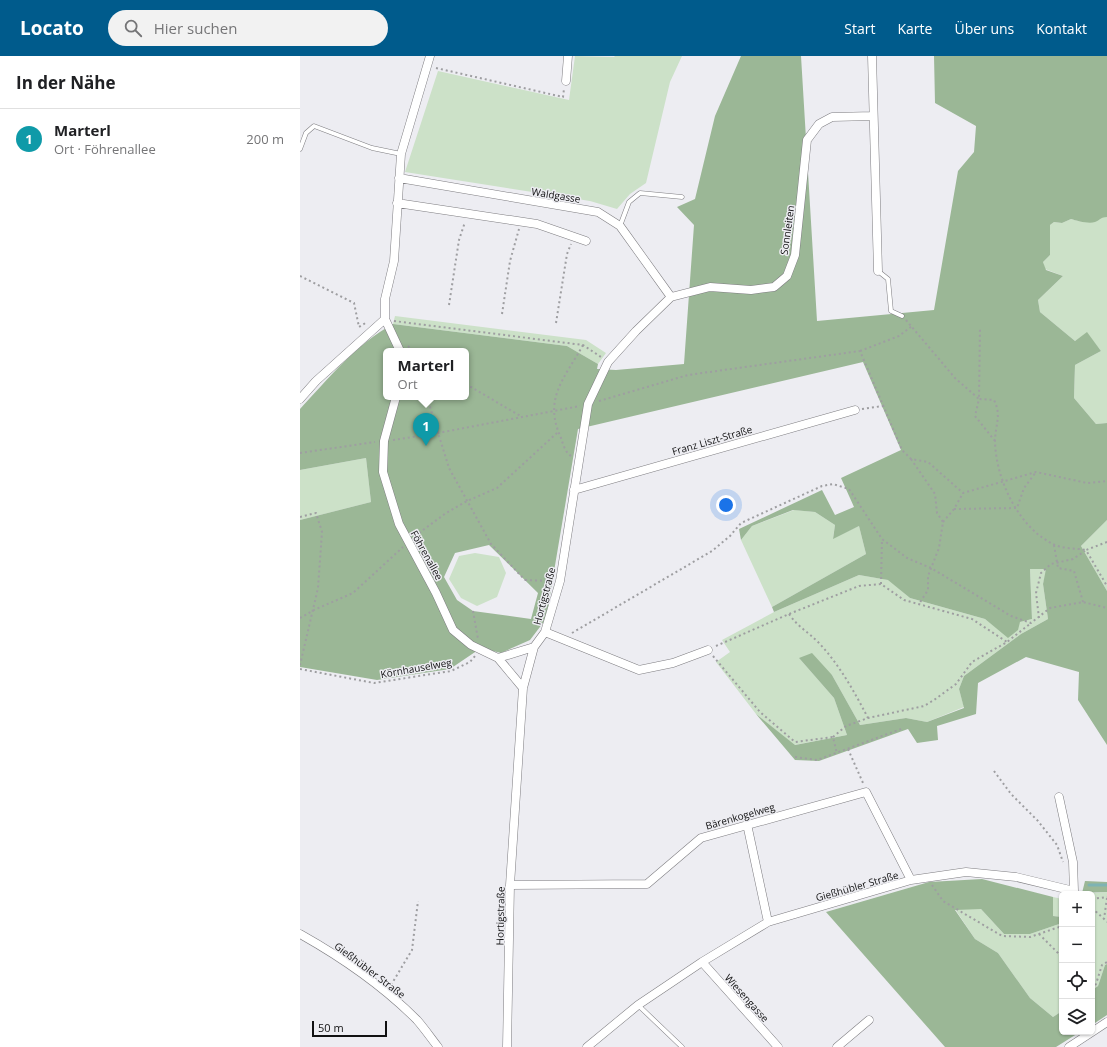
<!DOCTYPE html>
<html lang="de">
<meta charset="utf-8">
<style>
:root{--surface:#fff;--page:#f2f2f2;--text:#202124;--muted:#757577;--line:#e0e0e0;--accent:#005b8c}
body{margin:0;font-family:"Open Sans",sans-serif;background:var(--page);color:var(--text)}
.controls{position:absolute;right:12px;bottom:12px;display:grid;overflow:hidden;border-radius:6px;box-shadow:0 1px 3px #0004}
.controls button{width:36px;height:36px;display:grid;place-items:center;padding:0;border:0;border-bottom:1px solid var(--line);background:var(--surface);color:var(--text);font:20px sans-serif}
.scale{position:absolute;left:12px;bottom:10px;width:75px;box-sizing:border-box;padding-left:4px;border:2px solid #111112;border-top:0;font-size:11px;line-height:14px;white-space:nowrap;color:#111112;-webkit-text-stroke:3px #ededf2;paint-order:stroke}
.you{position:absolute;left:426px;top:449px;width:14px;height:14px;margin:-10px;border:3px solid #fff;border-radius:50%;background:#1a73e8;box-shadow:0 0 0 6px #1a73e833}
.badge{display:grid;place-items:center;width:26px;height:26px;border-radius:50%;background:var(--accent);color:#fff;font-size:13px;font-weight:700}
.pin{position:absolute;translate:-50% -33px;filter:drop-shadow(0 1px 2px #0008)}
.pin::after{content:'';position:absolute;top:21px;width:14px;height:12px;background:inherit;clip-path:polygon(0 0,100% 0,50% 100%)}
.popup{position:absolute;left:83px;top:292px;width:86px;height:52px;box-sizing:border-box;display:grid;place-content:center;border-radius:6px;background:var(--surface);filter:drop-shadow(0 1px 3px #0005);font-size:13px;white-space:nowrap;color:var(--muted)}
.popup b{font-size:15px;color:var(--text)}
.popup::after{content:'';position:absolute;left:50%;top:100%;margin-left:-8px;border:8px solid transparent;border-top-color:var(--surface)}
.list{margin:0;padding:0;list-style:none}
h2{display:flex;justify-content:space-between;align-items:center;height:52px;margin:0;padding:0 16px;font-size:17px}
h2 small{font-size:13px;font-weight:400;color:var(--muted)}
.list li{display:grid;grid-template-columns:26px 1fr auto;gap:12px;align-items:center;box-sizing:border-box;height:60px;padding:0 16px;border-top:1px solid var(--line)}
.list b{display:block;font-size:15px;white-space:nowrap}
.list p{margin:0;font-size:13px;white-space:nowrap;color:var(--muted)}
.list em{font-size:13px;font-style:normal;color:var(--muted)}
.icon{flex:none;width:22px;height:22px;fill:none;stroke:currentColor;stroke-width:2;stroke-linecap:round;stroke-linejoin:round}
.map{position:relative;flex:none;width:807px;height:991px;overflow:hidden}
header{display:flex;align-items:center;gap:24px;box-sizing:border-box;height:56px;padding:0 20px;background:var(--accent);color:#fff}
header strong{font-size:19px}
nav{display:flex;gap:22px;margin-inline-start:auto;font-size:14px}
.search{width:280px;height:36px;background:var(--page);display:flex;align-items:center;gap:10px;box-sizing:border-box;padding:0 14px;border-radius:22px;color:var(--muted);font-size:15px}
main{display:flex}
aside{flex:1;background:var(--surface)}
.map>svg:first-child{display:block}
</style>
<header>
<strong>Locato</strong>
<div class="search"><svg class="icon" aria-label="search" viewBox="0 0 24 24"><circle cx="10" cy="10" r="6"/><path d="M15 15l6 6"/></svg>Hier suchen</div>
<nav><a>Start</a><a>Karte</a><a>Über uns</a><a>Kontakt</a></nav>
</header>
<main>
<aside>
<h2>In der Nähe<small></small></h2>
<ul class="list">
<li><span class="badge" style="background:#0f9aa8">1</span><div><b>Marterl</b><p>Ort · Föhrenallee</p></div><em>200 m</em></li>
</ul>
</aside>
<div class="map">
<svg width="807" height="991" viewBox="0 0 807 991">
<rect width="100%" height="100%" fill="#ededf2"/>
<path fill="#cce1c8" d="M275,0L314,1L315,0H382L370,26L346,127L330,138L317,153L290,145L105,116L138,15L269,44Z
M805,160L807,161V367L796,368L774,342L775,309L801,295L787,277L775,285L740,256L738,244L763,220L745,213L743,206L750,199V169L754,166L762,167L771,163C787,168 791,166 805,160Z
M95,260L286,284L306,297L298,308L267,290L93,268Z
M66,402L71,446L0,464V414Z
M494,454L515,456L535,469L533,482L559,470L566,498L472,551L441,484L452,470Z
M807,464V535L781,490Z
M175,497L199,501L206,517L197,541L177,550L161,542L149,523L159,500Z
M730,513H747L743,528L748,563L721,578L664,620L659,633L664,651L627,666L606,662L560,669L532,619L499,602L534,642L547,679L494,689L456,658L416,606L430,596L422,584L474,556L559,519L589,524L610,542L685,563L708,581L720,566L732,563Z
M807,836V908L805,909L798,930L792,934V838H782Z
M753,841L762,843V861L753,860Z
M655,853H681L704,878H730L762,867V955L753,961L730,942L698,897L675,883Z"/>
<path fill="#9bb796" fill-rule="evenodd" d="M441,0H501L517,265L634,254L658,115L674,96L676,70L635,47L634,0H807V161C801,161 800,164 795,166C789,168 777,165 771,163L762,167L754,166L750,169V199L743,206L746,214L763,220L738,244L740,256L775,285L787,276L801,295L775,309L774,342L796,368L807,367V464L781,490L807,535V689L778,644L779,616L726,601L678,627L676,658L637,670L638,684L617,687L608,673L519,705L495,704L456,658L495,689L547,679L534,642L499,602L512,597L532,619L560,669L606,662L627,666L664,652L659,633L664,620L721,578L748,563L743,528L746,513H730L732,563L720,566L718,574L708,582L685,563L610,542L588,524L559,519L474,556L472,551L566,498L559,470L533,483L535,469L515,456L493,454L452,470L441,484L439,473L522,434L535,459L554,451L541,422L601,394L563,306L278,373L246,563L230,584L201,597L181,592L150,613L77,624L0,611V464L71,446L66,402L0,414V353C28,323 56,288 93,268L267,290L298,308L297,313L316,314L384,308L394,169L377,151L395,143L415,60ZM86,295H166V341H86ZM189,489L238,537L231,563L173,555L157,544L144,521L155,497Z
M682,823L753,841V860L762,861V867L730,878H704L681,853L655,854L675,883L698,897L730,942L753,961L762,955V976H780L756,991H645L526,856L629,826Z
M785,825L807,826V836L782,837Z
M807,908V959L792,969V934L798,930L805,909Z"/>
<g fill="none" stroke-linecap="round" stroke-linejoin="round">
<path stroke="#7eb3b3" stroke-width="3" d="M789,829H807"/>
<defs>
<path id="lane" d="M0,93L6,77L14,70L72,92L101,98
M320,170L329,146L340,137L382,141
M578,215L588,223L591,255L602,260
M338,949L382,991"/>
<path id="street" d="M572,0L578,215
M266,25L268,0
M99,122L298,156L320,170L371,241
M97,147L237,168L286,185
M85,263L100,295
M96,341L84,385L83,416L99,468L136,537L153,574L171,589L198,602L223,632
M0,343L16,325L85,263V243L94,205L101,98L130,0
M274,434L555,354
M245,576L339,614L373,607L408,594
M198,602L234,591
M447,768L468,866
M210,829L347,828L401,782L566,736L611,824
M0,878C41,901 83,930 117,964C124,972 131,982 138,991
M402,906L478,991
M792,976L807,966
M207,991L210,829L223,632L234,591L245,576L260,525L288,348L308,306L336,275L371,241L410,231L451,234L474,231L487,220L495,199L507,84L519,68L532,61L573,60
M287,991L338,949L402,906L468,866L611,824L666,816L716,821L774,835L773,806L759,741
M537,991L569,964
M769,991L792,976"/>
</defs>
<use href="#lane" stroke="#7e7d81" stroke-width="5"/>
<use href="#street" stroke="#7e7d81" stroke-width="9"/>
<path stroke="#9e9ea1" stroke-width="2" stroke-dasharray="2 3" stroke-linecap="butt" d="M136,12L263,41L264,33
M0,220L54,247L59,271L67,266
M149,249L159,184L165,166
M202,258L210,205L219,173
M606,264L655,322L679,343L680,272
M94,265L283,289L301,301
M256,267L267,198L271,188
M108,290L113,295
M560,295L599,280L612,270
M166,328L222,361
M127,341L149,412L191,488L225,524
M299,345L388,319L560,295L602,394L611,403L628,406L663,437L736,416L787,427L807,425
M562,353L583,350
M93,384L138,377L280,350
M695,385L675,360L679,343L694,344C702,360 695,369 695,386C696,423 718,471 753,488C762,493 776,492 786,494
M0,397L75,386
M271,400C265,396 263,388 261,382C243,343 264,323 283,289
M611,403L635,438L637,457L643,466L639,492L628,520V534L619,548
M654,453L717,452L724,432L736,416
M0,461L16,457L22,476L18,532L0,609
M643,466L654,453L663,437
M115,480L146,457L167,445L197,432L258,376
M807,486L786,494L807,530
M754,489L758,512L774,515L783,546
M225,524L251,525
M581,528L582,483
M173,555L178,583
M489,558C497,570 508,576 518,586C539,608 554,635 568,662
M0,562L14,554L53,537L103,491
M739,562L736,537L741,517L751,508L773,503L785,495
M272,577L412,495L430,480L441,467L522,430L533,428L549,433L582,483L607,502L631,512L711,560L731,567L750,552L783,546L807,552
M416,590L489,558L559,530L581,528L604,544L672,563L707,586
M413,600L460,656L495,686L533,681L537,698
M0,613L74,627L151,615L170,606L175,600
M533,681L546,670L568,662L624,650L634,644L656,628L672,606L707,586L731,567
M548,693L563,727
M495,701L517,704L601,673
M694,715L711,738L738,765L757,789L763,806
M632,829L643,845L702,880L730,881L762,870
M807,842L804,863L807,866
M792,843L807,841
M792,852L804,863
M739,878L762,901
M91,929L112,894L118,845
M792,931L793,932L796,928L802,909L807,906"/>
<use href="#lane" stroke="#fff" stroke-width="4"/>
<use href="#street" stroke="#fff" stroke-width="8"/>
</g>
<g text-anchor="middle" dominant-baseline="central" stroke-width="3" stroke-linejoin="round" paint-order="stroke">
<g font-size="10" fill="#111112" stroke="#ededf2">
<text transform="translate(256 139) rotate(9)">Waldgasse</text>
<text transform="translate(487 174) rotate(-82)">Sonnleiten</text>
<text transform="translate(412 384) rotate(-16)">Franz Liszt-Straße</text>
<text transform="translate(127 499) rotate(61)">Föhrenallee</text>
<text transform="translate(244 540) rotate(-75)">Hortigstraße</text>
<text transform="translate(116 612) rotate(-10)">Körnhauselweg</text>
<text transform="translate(440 760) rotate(-16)">Bärenkogelweg</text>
<text transform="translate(557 830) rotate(-16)">Gießhübler Straße</text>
<text transform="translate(200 860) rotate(-89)">Hortigstraße</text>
<text transform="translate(70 914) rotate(37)">Gießhübler Straße</text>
<text transform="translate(447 942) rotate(48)">Wiesengasse</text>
</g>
</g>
</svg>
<div class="controls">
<button>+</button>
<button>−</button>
<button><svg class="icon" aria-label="locate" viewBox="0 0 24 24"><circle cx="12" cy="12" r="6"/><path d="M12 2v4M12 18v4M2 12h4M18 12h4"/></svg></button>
<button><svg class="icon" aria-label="layers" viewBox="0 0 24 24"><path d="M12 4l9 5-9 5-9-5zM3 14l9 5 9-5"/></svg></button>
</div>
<div class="scale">50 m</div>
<div class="you"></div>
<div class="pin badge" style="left:126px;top:390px;background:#0f9aa8">1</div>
<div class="popup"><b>Marterl</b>Ort</div>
</div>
</main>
